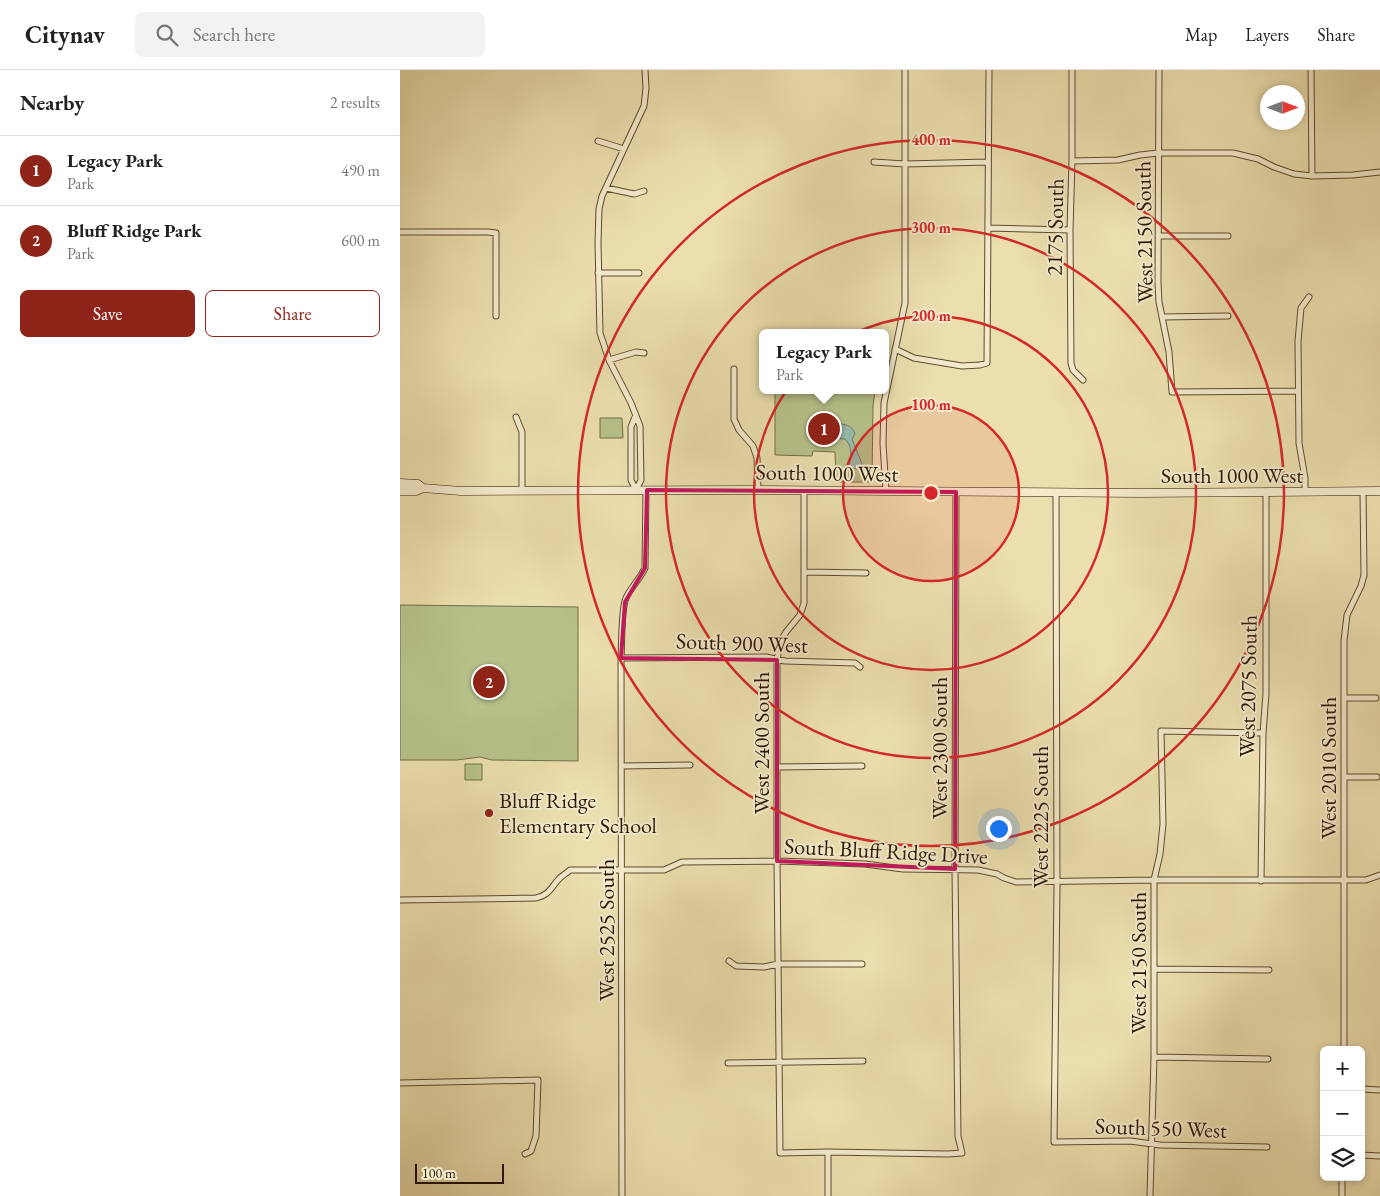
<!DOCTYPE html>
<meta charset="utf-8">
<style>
:root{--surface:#fff;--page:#f2f2f2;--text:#222;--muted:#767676;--line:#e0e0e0;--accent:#8f2418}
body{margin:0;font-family:"EB Garamond",serif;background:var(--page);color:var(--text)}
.controls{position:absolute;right:15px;bottom:15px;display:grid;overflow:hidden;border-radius:8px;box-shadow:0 2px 8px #0003}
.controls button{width:45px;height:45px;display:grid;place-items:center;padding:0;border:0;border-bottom:1px solid var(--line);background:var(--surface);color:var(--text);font:25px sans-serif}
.compass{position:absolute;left:860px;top:15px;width:45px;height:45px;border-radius:50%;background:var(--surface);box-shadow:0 2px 8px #0003;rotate:90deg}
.scale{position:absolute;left:15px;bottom:12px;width:89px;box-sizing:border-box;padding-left:5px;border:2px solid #2e1803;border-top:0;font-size:14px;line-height:18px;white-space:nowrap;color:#2e1803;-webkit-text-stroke:4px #f3eacb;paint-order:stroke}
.you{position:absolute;left:598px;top:758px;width:18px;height:18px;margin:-12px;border:4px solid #fff;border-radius:50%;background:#1a73e8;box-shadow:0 0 0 8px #1a73e833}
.badge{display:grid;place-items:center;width:32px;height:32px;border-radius:50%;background:var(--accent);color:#fff;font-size:16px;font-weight:700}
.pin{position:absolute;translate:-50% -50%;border:2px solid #fff;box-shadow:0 1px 5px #0006}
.popup{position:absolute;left:359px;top:259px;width:130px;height:65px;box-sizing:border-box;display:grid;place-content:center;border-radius:8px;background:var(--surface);filter:drop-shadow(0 1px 4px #0005);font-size:16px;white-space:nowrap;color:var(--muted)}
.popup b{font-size:19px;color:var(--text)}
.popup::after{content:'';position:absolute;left:50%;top:100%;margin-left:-10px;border:10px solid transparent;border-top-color:var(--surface)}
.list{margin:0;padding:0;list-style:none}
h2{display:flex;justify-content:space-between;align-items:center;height:65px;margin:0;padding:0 20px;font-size:21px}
h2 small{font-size:16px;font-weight:400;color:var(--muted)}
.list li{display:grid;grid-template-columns:32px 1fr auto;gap:15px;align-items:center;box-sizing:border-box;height:70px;padding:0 20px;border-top:1px solid var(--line)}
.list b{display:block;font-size:19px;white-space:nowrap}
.list p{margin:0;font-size:16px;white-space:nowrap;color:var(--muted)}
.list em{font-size:16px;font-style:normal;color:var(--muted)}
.actions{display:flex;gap:10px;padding:15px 20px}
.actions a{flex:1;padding:11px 0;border:1px solid var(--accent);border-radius:8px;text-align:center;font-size:18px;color:var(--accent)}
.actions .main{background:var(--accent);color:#fff}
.icon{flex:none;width:28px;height:28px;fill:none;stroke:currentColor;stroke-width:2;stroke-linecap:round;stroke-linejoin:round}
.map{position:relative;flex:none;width:980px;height:1126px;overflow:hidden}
header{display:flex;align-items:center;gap:30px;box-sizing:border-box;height:70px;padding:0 25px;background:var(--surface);border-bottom:1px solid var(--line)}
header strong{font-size:24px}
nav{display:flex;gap:28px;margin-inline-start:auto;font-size:18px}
.search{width:350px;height:45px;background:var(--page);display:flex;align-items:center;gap:12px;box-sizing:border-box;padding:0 18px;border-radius:8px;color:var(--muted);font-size:19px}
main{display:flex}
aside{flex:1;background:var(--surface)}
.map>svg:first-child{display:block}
</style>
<header>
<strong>Citynav</strong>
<div class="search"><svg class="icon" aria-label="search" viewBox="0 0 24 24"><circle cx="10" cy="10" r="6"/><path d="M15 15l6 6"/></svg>Search here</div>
<nav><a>Map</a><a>Layers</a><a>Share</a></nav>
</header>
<main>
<aside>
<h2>Nearby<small>2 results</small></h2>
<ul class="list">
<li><span class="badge">1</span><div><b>Legacy Park</b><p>Park</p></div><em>490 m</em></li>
<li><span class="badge">2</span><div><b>Bluff Ridge Park</b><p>Park</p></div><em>600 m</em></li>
</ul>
<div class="actions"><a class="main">Save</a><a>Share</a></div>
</aside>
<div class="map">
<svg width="980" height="1126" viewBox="0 0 980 1126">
<rect width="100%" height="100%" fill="#ecdfaf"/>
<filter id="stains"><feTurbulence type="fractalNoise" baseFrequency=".004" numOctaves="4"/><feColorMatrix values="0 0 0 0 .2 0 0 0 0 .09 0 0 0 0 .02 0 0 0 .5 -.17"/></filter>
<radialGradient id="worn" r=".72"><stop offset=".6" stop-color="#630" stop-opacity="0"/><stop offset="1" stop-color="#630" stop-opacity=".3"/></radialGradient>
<path fill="#b7c28b" stroke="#726d47" d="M375,320H475L473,336L472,412H436L435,382L413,381L412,386L375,385Z
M200,348H222L223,368H200Z
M0,535L178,537V691L92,690L80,687L57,690H0Z
M65,694H82V710H65Z"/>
<path fill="#99bcae" stroke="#6e7a6a" d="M428,354C439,354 451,352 455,364L452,369L462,394L460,398L452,399L449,395C451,385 453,377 445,369L429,368L424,366V357Z"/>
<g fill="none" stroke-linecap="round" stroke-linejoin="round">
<defs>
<path id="street" d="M672,0V91L670,160L671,293L673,300L683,310
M759,0L758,213L759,232L769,282L772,322L898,321
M911,0L912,106
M198,71L224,79
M672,91L718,90L740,85L758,83H833L858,89L874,97L894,104L912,106L953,105L980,102
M474,92L505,94L588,92
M206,118L234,124L244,121
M588,158L670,160
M0,162H88L96,163V246
M758,166H828
M198,203H239
M762,247L828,246
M495,279L514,288L562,296L580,295L587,293L589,0
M209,290L236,282L244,283
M334,299V349L339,360L353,376L357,388L358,420
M116,347L122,362V420
M235,347L231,357V410L236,420
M236,420L241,410L240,356L231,333L209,290L200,263L198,173L199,139L202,126L244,36L246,18L245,0
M404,420V533L400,545L386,562L380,573L377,590V791L380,1083L428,1082L548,1084L562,1083L558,1066L555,799L556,422
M486,421L483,374L484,333L505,233V0
M656,422L657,817L654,1072L730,1071L760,1075L867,1077
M905,422V408L899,373L898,271L901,238L909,227
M405,502L466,503
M221,588L366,587L385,591L455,593L460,597
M945,628H976
M222,696L290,695
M377,697L462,696
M945,707H977
M861,811L863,663L866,624V422
M0,830L136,828C149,825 150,819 158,810C161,806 166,804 170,800H264L282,792L377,791L465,794L503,799L578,800L597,804L604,808L616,812L754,810H966L980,805
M329,891L336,896L364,897L378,894H462
M755,899L869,900
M944,980V571L947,545L961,516L964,505L963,421
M754,987L868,989
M328,993L463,991
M0,1013L138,1010L136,1066L131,1081L125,1084
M961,1019L980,1020
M961,1085L980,1086
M222,1126L221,588C222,573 221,540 226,528C231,517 240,509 245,498L246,420
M428,1126V1082
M750,1126L754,987V810L760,784L763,754L761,661L863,663
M942,1126V1107"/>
<path id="secondary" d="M0,413L18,414L23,418L61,421L358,420L740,423L980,421
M0,421H16L23,418"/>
</defs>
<use href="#street" stroke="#5e4a2e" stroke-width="7"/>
<use href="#secondary" stroke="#2e1803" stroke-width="9"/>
<use href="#street" stroke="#f3eacb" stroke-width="5"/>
<use href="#secondary" stroke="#f3eacb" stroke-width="8"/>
</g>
<path fill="none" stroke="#c2185b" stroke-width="4" stroke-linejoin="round" d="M247,420L556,422L555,799L377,791V590L221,588L225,532L245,498Z"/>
<circle cx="531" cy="423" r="88" fill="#d62828" fill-opacity=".12"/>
<g fill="none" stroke="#d62828" stroke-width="2.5">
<circle cx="531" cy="423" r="88"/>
<circle cx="531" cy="423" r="177"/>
<circle cx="531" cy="423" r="265"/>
<circle cx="531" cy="423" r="353"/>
</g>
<circle fill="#8f2418" stroke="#f3eacb" stroke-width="2" cx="89" cy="743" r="5"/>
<g text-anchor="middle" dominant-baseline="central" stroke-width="4" stroke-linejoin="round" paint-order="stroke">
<g font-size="22" fill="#2e1803" stroke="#f3eacb">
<text transform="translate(655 157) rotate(-89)">2175 South</text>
<text transform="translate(744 162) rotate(-91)">West 2150 South</text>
<text transform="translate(427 403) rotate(1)">South 1000 West</text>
<text x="832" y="405">South 1000 West</text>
<text transform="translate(342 573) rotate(2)">South 900 West</text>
<text transform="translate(848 616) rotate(-89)">West 2075 South</text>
<text transform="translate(361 673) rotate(-90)">West 2400 South</text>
<text transform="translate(539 678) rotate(-90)">West 2300 South</text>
<text transform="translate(928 698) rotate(-90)">West 2010 South</text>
<text transform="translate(640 747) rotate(-90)">West 2225 South</text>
<text transform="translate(486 781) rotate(3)">South Bluff Ridge Drive</text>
<text transform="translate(206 860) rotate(-90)">West 2525 South</text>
<text transform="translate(738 893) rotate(-90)">West 2150 South</text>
<text transform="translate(761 1058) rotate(2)">South 550 West</text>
</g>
<g font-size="22" fill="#2e1803" stroke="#f3eacb" text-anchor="start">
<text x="99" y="730">Bluff Ridge<tspan x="99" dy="25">Elementary School</tspan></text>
</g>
</g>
<circle cx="531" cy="423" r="8" fill="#d62828" stroke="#f3eacb" stroke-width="2.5"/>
<g font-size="15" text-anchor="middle" font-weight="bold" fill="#d62828" stroke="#f3eacb" stroke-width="4" stroke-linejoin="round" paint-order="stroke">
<text x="531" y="75">400 m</text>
<text x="531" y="163">300 m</text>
<text x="531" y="251">200 m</text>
<text x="531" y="340">100 m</text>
</g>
<rect width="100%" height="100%" filter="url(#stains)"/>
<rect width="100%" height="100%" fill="url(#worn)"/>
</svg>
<div class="controls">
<button>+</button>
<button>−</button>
<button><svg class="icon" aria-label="layers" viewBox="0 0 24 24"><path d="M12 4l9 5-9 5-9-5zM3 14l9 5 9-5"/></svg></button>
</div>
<svg class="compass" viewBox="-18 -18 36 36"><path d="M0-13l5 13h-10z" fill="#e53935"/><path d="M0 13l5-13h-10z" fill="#767676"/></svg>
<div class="scale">100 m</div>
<div class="you"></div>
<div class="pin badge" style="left:424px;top:359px">1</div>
<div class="popup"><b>Legacy Park</b>Park</div>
<div class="pin badge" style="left:89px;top:612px">2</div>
</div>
</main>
